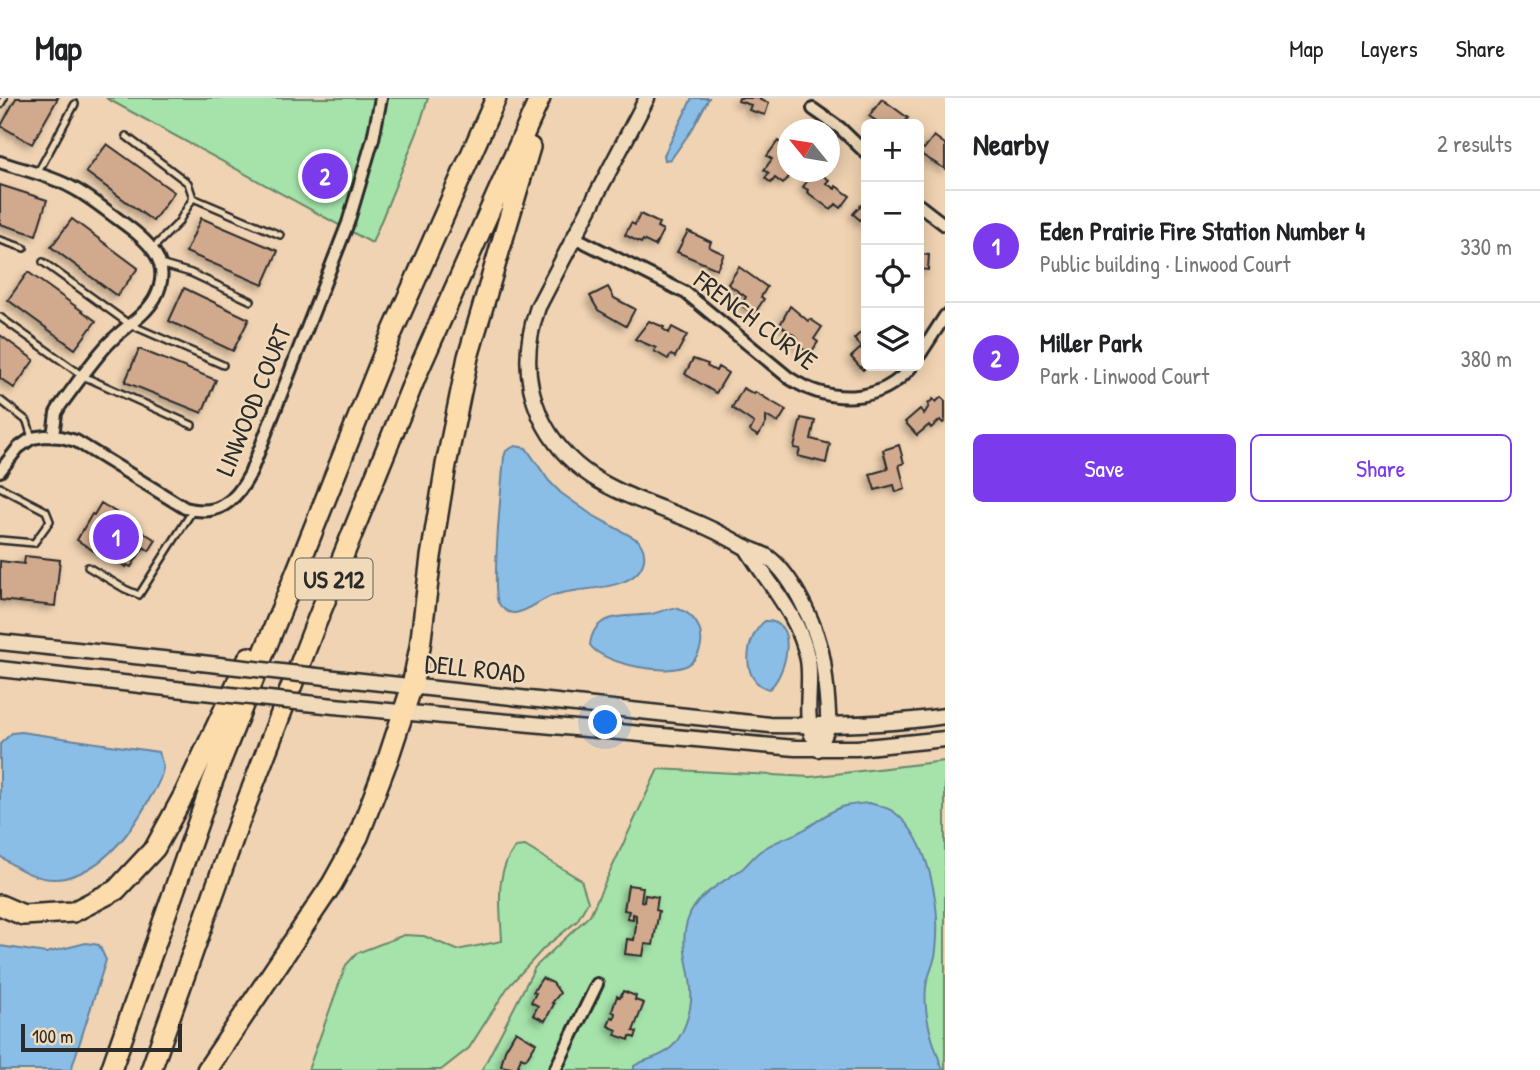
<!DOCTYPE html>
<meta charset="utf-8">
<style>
:root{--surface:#fff;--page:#f6f6f6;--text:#202124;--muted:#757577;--line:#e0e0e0;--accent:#7c3aed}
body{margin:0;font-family:"Patrick Hand",sans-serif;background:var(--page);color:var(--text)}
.controls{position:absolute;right:21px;top:21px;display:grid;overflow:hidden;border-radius:10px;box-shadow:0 4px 18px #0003}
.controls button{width:63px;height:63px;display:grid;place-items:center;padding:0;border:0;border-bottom:2px solid var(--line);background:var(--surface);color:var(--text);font:35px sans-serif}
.compass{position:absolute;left:777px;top:21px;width:63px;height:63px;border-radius:50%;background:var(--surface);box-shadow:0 4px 18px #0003;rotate:300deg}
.scale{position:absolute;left:21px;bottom:18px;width:161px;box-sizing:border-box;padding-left:7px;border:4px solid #2b2b2b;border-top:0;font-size:19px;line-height:24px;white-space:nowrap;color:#2b2b2b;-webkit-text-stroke:5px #f0dab9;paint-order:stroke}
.you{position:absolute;left:606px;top:625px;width:24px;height:24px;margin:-18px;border:5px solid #fff;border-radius:50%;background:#1a73e8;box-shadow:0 0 0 10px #1a73e833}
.badge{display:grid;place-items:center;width:46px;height:46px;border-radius:50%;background:var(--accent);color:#fff;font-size:23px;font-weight:700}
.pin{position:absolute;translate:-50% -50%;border:4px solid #fff;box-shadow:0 2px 7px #0006}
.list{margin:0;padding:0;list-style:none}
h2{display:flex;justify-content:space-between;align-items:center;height:91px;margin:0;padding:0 28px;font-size:30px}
h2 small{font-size:23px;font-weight:400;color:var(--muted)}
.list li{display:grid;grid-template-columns:46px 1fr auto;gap:21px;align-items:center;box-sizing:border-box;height:112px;padding:0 28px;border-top:2px solid var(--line)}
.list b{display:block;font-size:26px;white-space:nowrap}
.list p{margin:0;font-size:23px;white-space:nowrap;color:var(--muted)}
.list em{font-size:23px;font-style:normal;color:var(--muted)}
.actions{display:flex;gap:14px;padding:21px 28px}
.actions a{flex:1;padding:16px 0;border:2px solid var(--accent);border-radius:10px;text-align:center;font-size:24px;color:var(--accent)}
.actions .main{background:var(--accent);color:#fff}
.icon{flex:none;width:38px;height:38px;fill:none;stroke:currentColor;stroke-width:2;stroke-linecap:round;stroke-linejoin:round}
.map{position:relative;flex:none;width:945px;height:972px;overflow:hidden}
header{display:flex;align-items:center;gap:42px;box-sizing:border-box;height:98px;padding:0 35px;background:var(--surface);border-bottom:2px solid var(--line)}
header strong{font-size:33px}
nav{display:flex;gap:38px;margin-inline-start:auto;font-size:24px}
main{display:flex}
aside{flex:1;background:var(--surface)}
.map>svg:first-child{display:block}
</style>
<header>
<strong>Map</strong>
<nav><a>Map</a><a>Layers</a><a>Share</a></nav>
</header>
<main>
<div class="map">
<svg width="945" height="972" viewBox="0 0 945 972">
<defs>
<filter id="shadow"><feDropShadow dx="-3.5" dy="3.5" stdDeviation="3.5" flood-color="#0004"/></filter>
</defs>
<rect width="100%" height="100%" fill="#f0d3b2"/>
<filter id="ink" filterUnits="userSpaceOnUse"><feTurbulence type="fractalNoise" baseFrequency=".0143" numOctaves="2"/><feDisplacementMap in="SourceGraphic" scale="14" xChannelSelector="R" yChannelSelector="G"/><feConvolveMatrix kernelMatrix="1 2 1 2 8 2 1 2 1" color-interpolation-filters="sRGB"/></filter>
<g filter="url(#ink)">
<path fill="#a5e3aa" stroke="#68876a" stroke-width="2" d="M106,0H428L417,35L372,145Z
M945,663V972H482L535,869L590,817L658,671L810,679Z
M525,748L581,782L588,804L577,823L544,850L508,889L469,950L441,972H308L346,867L357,855L404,837L424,838L457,852L502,843C501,813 493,774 516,749Z"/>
<path fill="#8bbee7" stroke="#65839c" stroke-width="2" d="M692,0H709L693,30L671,61L665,62L664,57Z
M515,348L526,350L549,383L561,395L592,417L638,442C643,449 645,454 644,462C637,495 580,488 554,497C541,501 528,514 515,515C508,516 501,510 498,504C491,487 502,384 504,359L506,353Z
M674,510C699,514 711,545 692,564C674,581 602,566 590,547C594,511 629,520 652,516C660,514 666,511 674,510Z
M765,523C800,521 786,578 769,591C739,584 745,538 765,523Z
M21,634L158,654C160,659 163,665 163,670C162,679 155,692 150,700C132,733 105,771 65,780C41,785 18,772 0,758V646L12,635Z
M869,705C877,707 887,709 894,714C930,741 941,810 936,852C935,865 928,876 926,889C923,917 933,946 943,972H634V968C644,961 657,961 667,953C684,941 693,910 691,890C689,866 679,846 688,821C696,797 723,784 742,771C749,765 754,757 762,752C775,743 791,739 805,731C817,724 829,713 842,709C851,706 860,706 869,705Z
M86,845L99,847L106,862L71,972H0V848L46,855Z"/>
<path fill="#d1aa8e" stroke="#2b2b2b" stroke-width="2" filter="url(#shadow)" d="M16,0H58L32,46L1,28Z
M739,0H761L760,2L769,5L765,17L749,12L751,7L738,3Z
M882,1L908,20L904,25L906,26H881L869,18Z
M934,38L945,46V71L919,55L921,49L924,51Z
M778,43L788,50L783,57L788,61V74H793L783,86L775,80L771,85L765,80L769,75L764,72L772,61L767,58Z
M107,46L174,94L153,123L86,74Z
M814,74L820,79L822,77L829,82L826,85L835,91L836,88L850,98L841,110L836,106L831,112L807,94L808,92L803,89Z
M0,87L47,102L36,137L0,126Z
M865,103L866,105V127L853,116Z
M640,116L659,125L657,129L663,132L655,148L643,142L641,145L625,137L631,125L635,127Z
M201,120L278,153L263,187L186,154Z
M72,121L138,170L117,198L51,149Z
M688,133L711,144L709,149L724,156L717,171L677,154Z
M919,156L929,157L928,172L920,171L919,185Z
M739,169L767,189L761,199L764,201L754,216L741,207L746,199L728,186Z
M28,174L96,223L75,251L8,202Z
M608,189L614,200L635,211L626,228L598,212L590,198Z
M184,190L249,221L233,253L169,223Z
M790,208L808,223L810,221L822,229L814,241L818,244L810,256L795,245L798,240L780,227Z
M649,223L664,229L663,231L669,235L672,229L687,237L675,259L671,257L668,261L654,253L656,250L635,241Z
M861,234L866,235L867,268L863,272L851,259L862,249L854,241Z
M0,237L34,262L14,290L0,280Z
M139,251L216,282L202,315L125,284Z
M693,261L708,266L707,268L716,273L718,269L728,275L716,295L685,276Z
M743,290L754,296L755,294L786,312L778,325L766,318V325L758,338L750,333L754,325L732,310Z
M941,299L945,303V323L943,325L940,322L931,330L929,327L917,337L905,324L920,311L924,316L929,308L928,306L933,301L936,304Z
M801,320L815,323L811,341L830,346L826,365L798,358L800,351L794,350Z
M899,347L904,365L899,367L905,391L896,394L894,387L875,392L870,376L888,371L883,352Z
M101,405L122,418L121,421L156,442L149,453L144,449L131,469L127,467L126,469L99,452L97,455L77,442L92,416L94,417Z
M25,458L60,462L55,508L0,502V463L24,466Z
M628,787L643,789L641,803L644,804L645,797L658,799L656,812L659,813L653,847L645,846L643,858L625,856L627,841L634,842L636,828V817L633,816V821L627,820L629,813L624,812Z
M542,880L553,885L560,895L552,905L554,906L545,923L533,917L538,908L531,904L536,895L533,894Z
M623,893L636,898L635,902L644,905L633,933L637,934L635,940L630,938L629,942L615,937L617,932L608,928L611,919L614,920L615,915L612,913L617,898L620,900Z
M516,933L536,945L526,961L521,959L517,971L501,968L505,952Z"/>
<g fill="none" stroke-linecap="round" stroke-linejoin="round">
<defs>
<path id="lane" d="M0,7L4,0
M126,38L188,85L193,100L280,137
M37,76L75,6
M0,142L24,150
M153,150L178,125L193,100
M43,164L129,226L223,267
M160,166L191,175L251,203
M0,219L83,278L192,327
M0,302L27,323L32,340
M0,389L46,413L50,423L34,445L0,442
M88,469L125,491L139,497L193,412"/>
<path id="street" d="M813,11L840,30L866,55
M0,64C23,72 49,77 71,89C85,96 98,106 111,116C139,137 177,159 155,200C145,218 123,230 109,245C91,264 76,287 60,308L56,315L53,338
M919,107L945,127
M574,139L686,195L789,280C829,306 880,307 912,268
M919,258L945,218
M0,373L18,350L32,340L45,338L61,339L76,343L185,410C218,419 235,404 250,376L348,125L373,41L381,0
M555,972L597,886"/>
<path id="secondary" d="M647,0L538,209C525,246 524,281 540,318C570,383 626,396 688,421C708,429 726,438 745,449C753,453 763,455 769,460C794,479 818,532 823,563C825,581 829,608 828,626C827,634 821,644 818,651
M746,449C769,487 799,517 808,562C812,586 804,614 812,637
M0,544L201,565
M0,571L193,593
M344,581L770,627C828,628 887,627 945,618
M334,608L795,650H857L945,641"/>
<path id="highway" d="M0,807L23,817L73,814L116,792L155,750L185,695L249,559
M111,972L213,682L392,235L496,0
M151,972L239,724L314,530L418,273L540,0
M207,972L332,786L358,739L388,661L412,588L420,549L431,459L446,367L468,259L530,49"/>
</defs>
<use href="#lane" stroke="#2b2b2b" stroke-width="10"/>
<use href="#street" stroke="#2b2b2b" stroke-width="16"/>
<use href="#secondary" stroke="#2b2b2b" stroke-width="19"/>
<use href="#highway" stroke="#2b2b2b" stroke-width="24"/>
<use href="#lane" stroke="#f0dab9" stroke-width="5"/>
<use href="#street" stroke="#f0dab9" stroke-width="10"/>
<use href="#secondary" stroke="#f0dab9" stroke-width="14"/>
<use href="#highway" stroke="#fddcac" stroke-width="19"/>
<defs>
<path id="secondary-bridge" d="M201,565L344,581
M193,593L334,608"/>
</defs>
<use href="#secondary-bridge" stroke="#2b2b2b" stroke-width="19" stroke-linecap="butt"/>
<use href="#secondary-bridge" stroke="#f0dab9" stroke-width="14"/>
</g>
</g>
<g text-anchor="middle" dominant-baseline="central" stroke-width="5" stroke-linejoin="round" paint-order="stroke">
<rect fill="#f0dab9" stroke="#666056" stroke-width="2" x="295.5" y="460.5" width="77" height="41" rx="5"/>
<g font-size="24" font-weight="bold" fill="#2b2b2b">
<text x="334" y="481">US 212</text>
</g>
<g font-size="26" fill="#2b2b2b" stroke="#f0dab9">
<text transform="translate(756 222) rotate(37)">FRENCH CURVE</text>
<text transform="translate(253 302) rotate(-68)">LINWOOD COURT</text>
<text transform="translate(475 570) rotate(6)">DELL ROAD</text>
</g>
</g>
</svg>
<div class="controls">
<button>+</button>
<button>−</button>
<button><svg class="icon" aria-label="locate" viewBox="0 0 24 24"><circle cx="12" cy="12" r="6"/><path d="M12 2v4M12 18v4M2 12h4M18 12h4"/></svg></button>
<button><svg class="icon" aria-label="layers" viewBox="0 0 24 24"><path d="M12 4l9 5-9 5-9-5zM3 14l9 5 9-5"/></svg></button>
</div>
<svg class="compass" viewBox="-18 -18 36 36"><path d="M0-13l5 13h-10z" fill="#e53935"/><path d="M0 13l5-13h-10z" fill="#757577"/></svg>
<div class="scale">100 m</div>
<div class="you"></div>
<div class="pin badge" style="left:116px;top:439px">1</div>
<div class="pin badge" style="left:325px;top:78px">2</div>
</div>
<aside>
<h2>Nearby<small>2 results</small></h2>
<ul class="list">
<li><span class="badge">1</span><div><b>Eden Prairie Fire Station Number 4</b><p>Public building · Linwood Court</p></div><em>330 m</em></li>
<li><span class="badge">2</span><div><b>Miller Park</b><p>Park · Linwood Court</p></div><em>380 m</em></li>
</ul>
<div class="actions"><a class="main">Save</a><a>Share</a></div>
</aside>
</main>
